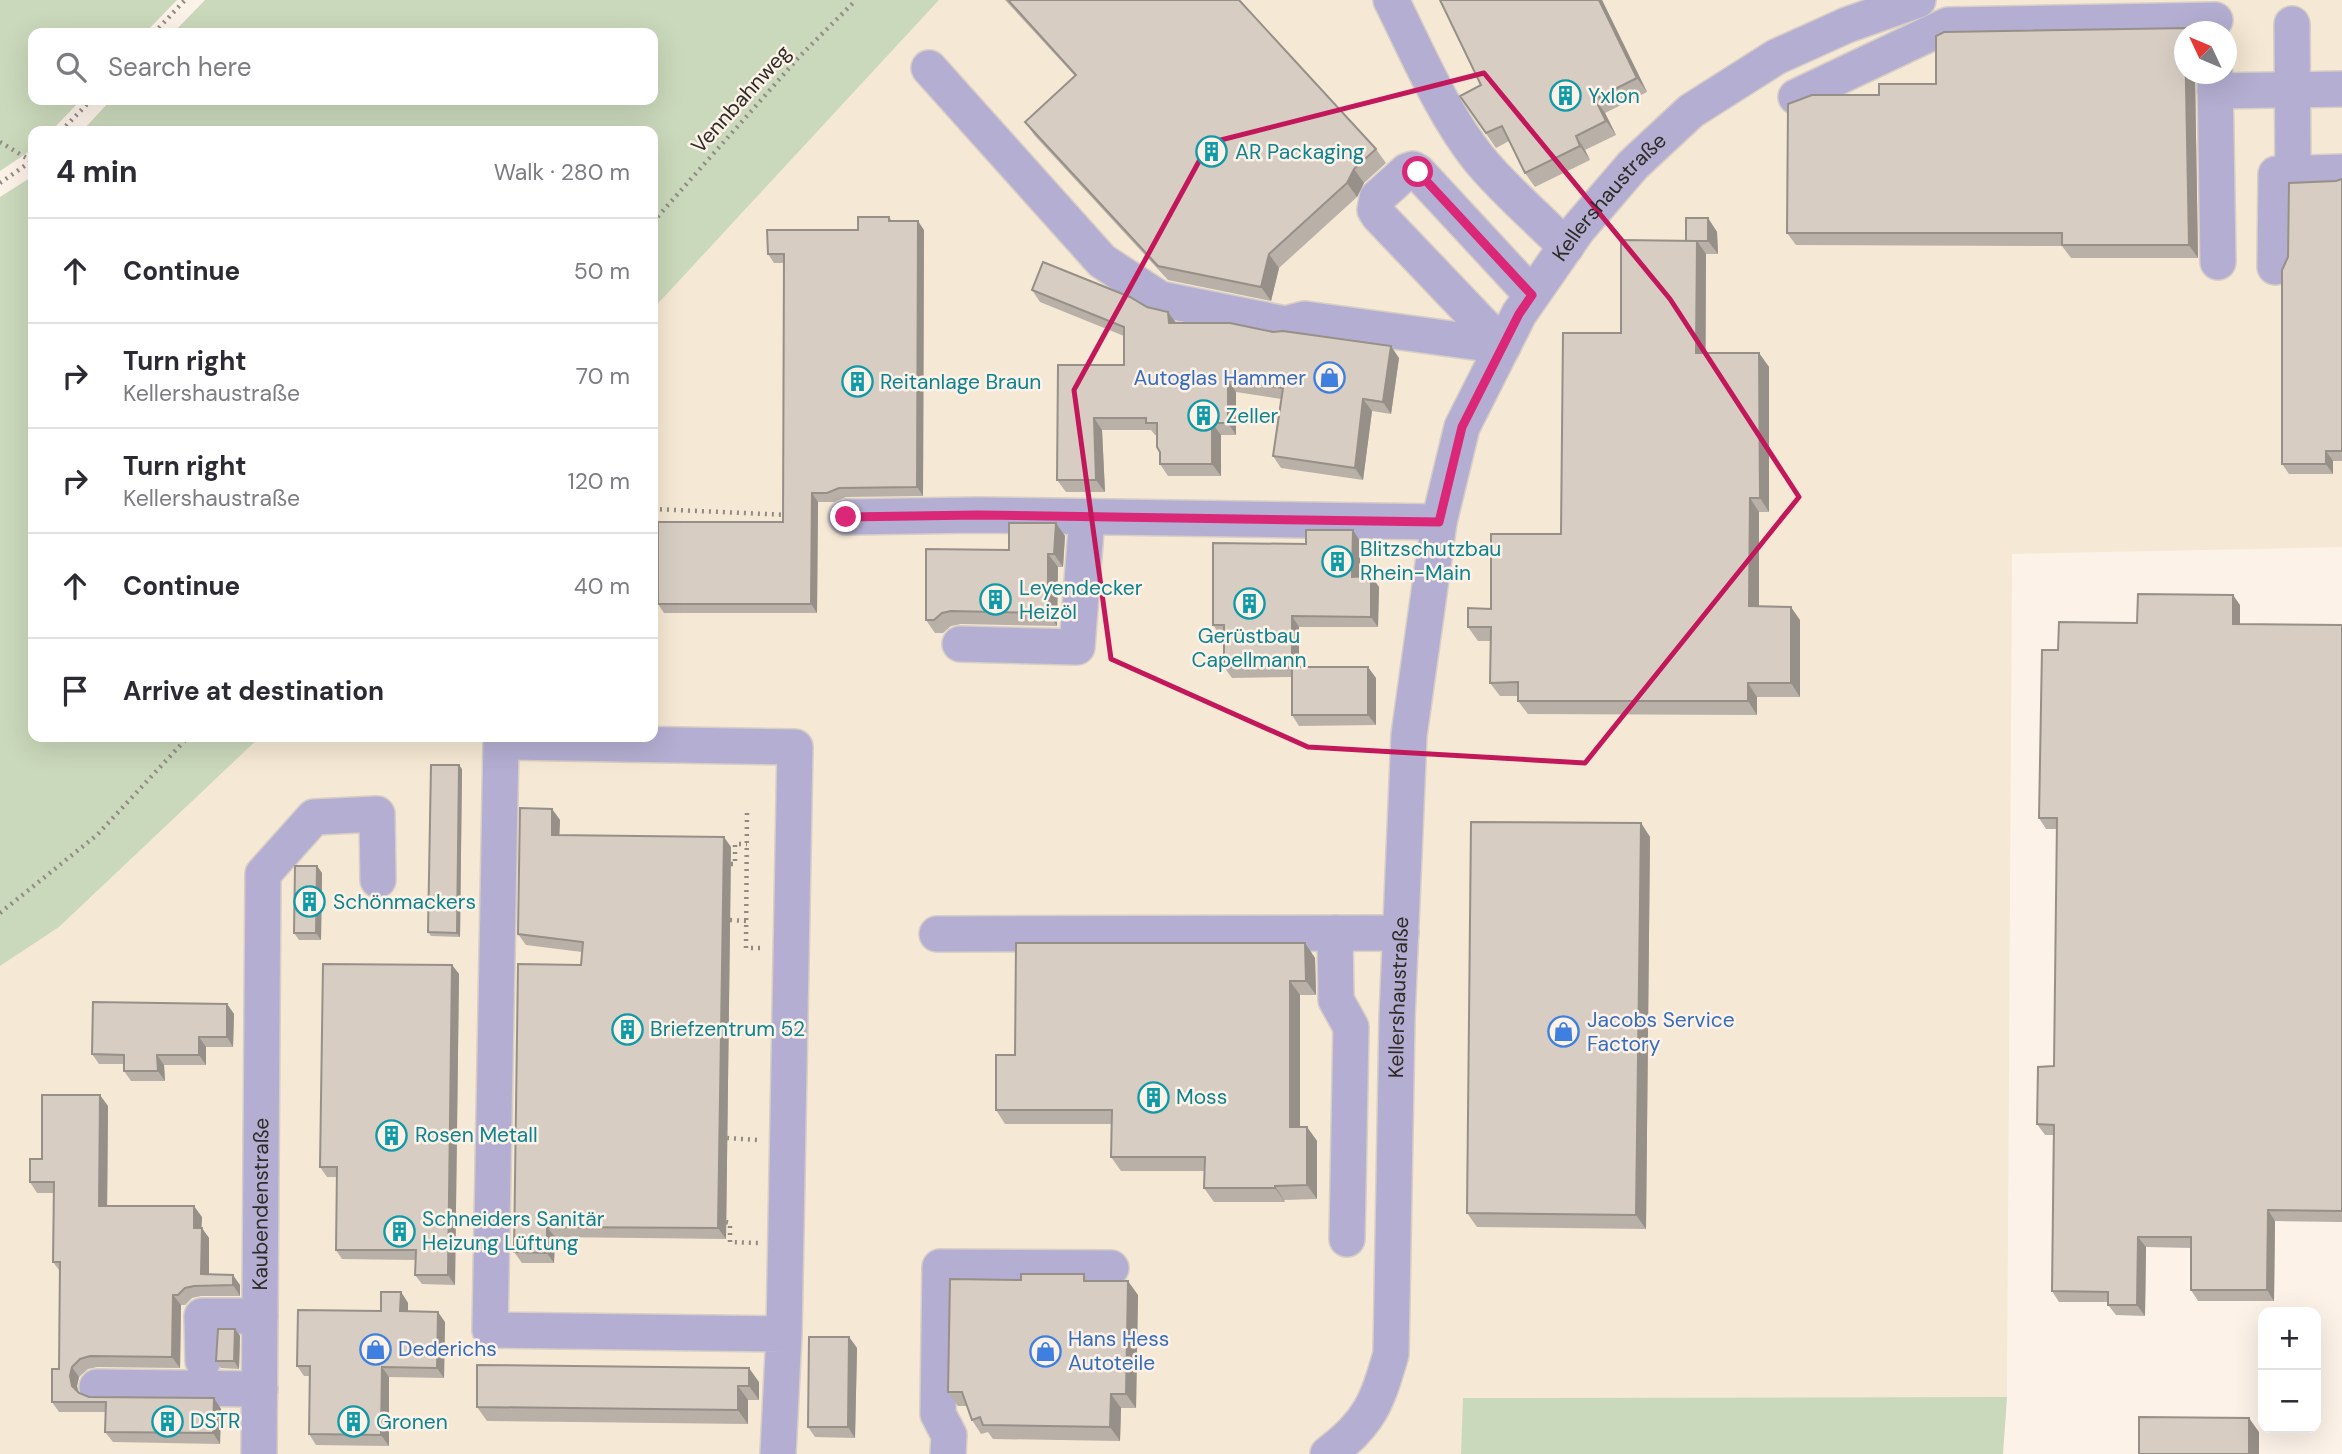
<!DOCTYPE html>
<meta charset="utf-8">
<style>
:root{--surface:#fff;--page:#f2f2f3;--text:#2b2b33;--muted:#7c7c81;--line:#e1e1e2}
body{margin:0;font-family:"DM Sans",sans-serif;background:var(--page);color:var(--text)}
.controls{position:absolute;right:21px;bottom:21px;display:grid;overflow:hidden;border-radius:14px;box-shadow:0 7px 28px #0002}
.controls button{width:63px;height:63px;display:grid;place-items:center;padding:0;border:0;border-bottom:2px solid var(--line);background:var(--surface);color:var(--text);font:35px sans-serif}
.compass{position:absolute;left:2174px;top:21px;width:63px;height:63px;border-radius:50%;background:var(--surface);box-shadow:0 7px 28px #0002;rotate:314deg}
.stop{position:absolute;width:21px;height:21px;margin:-16px;border:5px solid #db2777;border-radius:50%;background:#fff}
.stop.end{background:#db2777;border-color:#fff;box-shadow:0 2px 7px #0008}
.list{margin:0;padding:0;list-style:none}
h2{display:flex;justify-content:space-between;align-items:center;height:91px;margin:0;padding:0 28px;font-size:30px}
h2 small{font-size:23px;font-weight:400;color:var(--muted)}
.list li{display:grid;grid-template-columns:46px 1fr auto;gap:21px;align-items:center;box-sizing:border-box;height:105px;padding:0 28px;border-top:2px solid var(--line)}
.list b{display:block;font-size:26px;white-space:nowrap}
.list p{margin:0;font-size:23px;white-space:nowrap;color:var(--muted)}
.list em{font-size:23px;font-style:normal;color:var(--muted)}
.icon{flex:none;width:38px;height:38px;fill:none;stroke:currentColor;stroke-width:2;stroke-linecap:round;stroke-linejoin:round}
.map{position:relative;flex:none;width:2342px;height:1454px;overflow:hidden}
.search{position:absolute;background:var(--surface);box-shadow:0 7px 28px #0002;left:28px;top:28px;width:630px;height:77px;display:flex;align-items:center;gap:18px;box-sizing:border-box;padding:0 24px;border-radius:14px;color:var(--muted);font-size:26px}
.panel{position:absolute;background:var(--surface);box-shadow:0 7px 28px #0002;left:28px;top:126px;width:630px;height:616px;border-radius:14px}
.map>svg:first-child{display:block}
</style>
<div class="map">
<svg width="2342" height="1454" viewBox="0 0 2342 1454">
<rect width="100%" height="100%" fill="#fcf2e8"/>
<path fill="#f5e8d4" fill-rule="evenodd" d="M939,0H2342V547L2012,554L2007,1397L1464,1398L1461,1454H0V966L59,927L260,737H653V309ZM2184,32H2226V74H2184Z"/>
<path fill="#cad8bb" d="M0,0H177L145,33H33V100H81L51,131H33V149L0,171Z
M205,0H939L653,309V131H82L111,100H653V33H173Z
M33,176V737H260L59,927L0,966V197Z
M2007,1397L2003,1454H1461L1463,1398Z"/>
<g fill="none" stroke-linecap="round" stroke-linejoin="round">
<defs>
<g id="minor">
<path d="M1391,0C1417,52 1443,114 1479,159C1505,191 1538,218 1566,247"/>
<path d="M2292,24L2293,173"/>
<path d="M929,68L1102,261L1160,299L1285,324L1305,319L1503,346"/>
<path d="M2215,74L2218,262"/>
<path d="M2215,91L2342,89"/>
<path d="M1796,97L1948,25L2215,20"/>
<path d="M2275,267L2276,174L2342,172"/>
<path d="M1503,346L1379,216L1375,210L1377,198L1407,171L1413,169L1418,172L1532,295"/>
<path d="M846,517L978,515L1439,522"/>
<path d="M960,644L1077,647L1087,517"/>
<path d="M1335,933L1336,1000L1351,1027L1347,1239"/>
<path d="M937,934L1401,933"/>
<path d="M203,1361L202,1316H260"/>
<path d="M97,1387L260,1389"/>
<path id="s1" d="M259,1454L263,874L314,817L377,814L378,880"/>
<path d="M778,1454L784,1334L795,747L501,742L490,1330L784,1334"/>
<path d="M948,1454L949,1435L938,1414L940,1267L1111,1268"/>
<path id="s2" d="M1328,1454C1370,1423 1377,1402 1391,1354L1397,1018L1409,735L1439,522L1462,427L1519,314L1578,229L1633,165L1691,111L1776,57L1847,25L1918,0"/>
</g>
</defs>
<use href="#minor" stroke="#d7cec5" stroke-width="38"/>
<path stroke="#928b84" stroke-width="4.5" stroke-dasharray="2 5" stroke-linecap="butt" d="M154,33L185,0
M61,131L91,100
M0,142L33,162
M0,183L33,160
M653,222L799,57L856,0
M653,509L789,515
M747,813L746,948H764
M731,864H735V844H747
M0,913L97,835L188,737
M730,920L746,921
M727,1138L758,1140
M726,1222L730,1223V1242L758,1243"/>
<use href="#minor" stroke="#b4afd2" stroke-width="35"/>
</g>
<path fill="#b9b0a8" d="M1005,0H1239L1376,149L1386,163L1364,183L1357,197L1279,268L1271,301L1168,280L1035,136L1025,122L1075,76Z
M1602,0L1647,92L1605,113L1616,135L1585,150L1590,160L1535,187L1525,173L1509,141L1496,148L1460,96L1481,85Z
M2195,74L2198,258H2071L2062,246L1796,245L1787,233L1936,84Z
M2342,179V461H2333V474H2289L2282,464L2336,181Z
M889,217L892,221L924,230L923,496L846,497L834,502H818L817,613H664L658,604L783,522L784,263H774L768,254L858,230Z
M1708,218L1717,232L1718,254H1706V353H1759L1769,367V512H1759V606L1800,620V697H1757V715L1528,714L1518,701V696H1500L1490,683V641H1478L1468,627L1491,609L1561,534L1621,333L1686,241Z
M1032,290L1147,307L1168,312L1176,323L1399,358L1391,414L1372,411L1363,480L1281,468L1273,456L1281,399L1236,392V435H1221V476H1168L1160,464V452L1157,435H1155L1151,430H1102L1105,492H1066L1057,480L1124,365V336L1040,302Z
M1056,523L1065,536L1063,567H1058L1057,626L961,624L951,626L943,633H935L926,620L1009,550Z
M1353,530L1360,541V577L1371,576L1379,587L1378,627H1299V667L1376,678V725L1299,726L1292,715V677L1232,678L1224,667V636H1221L1213,625L1306,544Z
M2240,605V625H2342V1222L2275,1221L2274,1301H2198L2191,1290V1248L2146,1247L2145,1316L2116,1315L2108,1305V1302H2059L2052,1291L2053,1135H2045L2037,1124L2054,1066L2057,829H2046L2039,818L2058,650L2137,623Z
M462,769L460,937L431,936L428,932Z
M552,809L560,820L559,835L731,847L726,1239L555,1237L554,1263H522L514,1252L581,965L582,952L526,945L518,934Z
M1641,823L1650,837L1646,1229L1477,1227L1467,1213Z
M317,866L322,873L321,940H299L294,933Z
M1305,943L1315,958L1316,995H1300V1127H1307L1317,1141V1199L1284,1200L1285,1202H1214L1204,1188V1171H1121L1111,1157L1112,1124H1005L996,1110L1015,1055Z
M452,965L459,974L455,1285L422,1284L415,1275L416,1260L342,1259L336,1250L337,1177H327L320,1167Z
M227,1004L234,1014L233,1047H206V1065H164L165,1081H131L124,1071V1064H99L92,1054Z
M108,1106L107,1206L202,1217L201,1228L209,1238V1274L240,1285V1296H201L192,1298L185,1305H181L180,1368L97,1367L88,1369L79,1377L77,1386L79,1393L89,1397L214,1398L221,1409L220,1444L113,1442L105,1432L106,1412H59L52,1402L59,1369V1270L53,1262L54,1193H37L30,1182L42,1159Z
M1084,1274L1088,1281L1138,1295L1136,1408H1121L1120,1441L993,1439L988,1432L981,1434L972,1420L967,1406H958L948,1392L1021,1280Z
M401,1292L408,1303V1311L445,1322L444,1378L389,1377V1446L316,1445L309,1434L310,1376H304L297,1366L381,1311Z
M235,1329L240,1336L239,1369L221,1368L216,1361Z
M849,1337L857,1348L855,1438L815,1437L808,1427Z
M759,1382V1400H748V1424L487,1421L477,1407Z"/>
<path fill="#969088" d="M1599,0H1602L1647,92L1637,78Z
M2186,74H2195L2198,258L2189,245Z
M1595,99L1605,113L1616,135L1606,121Z
M1576,136L1585,150L1590,160L1580,146Z
M1354,169L1364,183L1357,197L1347,183Z
M1708,218L1717,232L1718,254L1708,241Z
M918,221L924,230L923,496L917,487Z
M1697,241L1706,254L1705,367L1696,353Z
M1269,254L1279,268L1271,301L1261,287Z
M1168,312L1177,324L1169,323Z
M1391,346L1399,358L1391,414L1383,402Z
M1759,353L1769,367V512L1760,498Z
M1228,380L1236,392V435L1228,423Z
M1363,399L1372,411L1363,480L1355,468Z
M1094,418L1102,430L1105,492L1096,480Z
M1212,423L1221,435V476L1212,464Z
M2326,451L2333,461V474L2326,464Z
M812,493L818,502L817,613L811,604Z
M1750,498L1759,512V620L1749,606Z
M1056,523L1065,536L1063,567L1054,554Z
M1353,530L1360,541V587L1352,577Z
M1048,554L1058,567L1057,626L1048,613Z
M1371,576L1379,587L1378,627L1371,617Z
M2233,595L2240,605V635L2233,624Z
M1791,607L1800,620V697L1791,683Z
M1292,616L1299,627V677L1292,667Z
M1368,667L1376,678V725L1368,715Z
M1748,683L1757,697V715L1748,701Z
M459,765L462,769L460,937L457,933Z
M552,809L560,820L559,846L552,835Z
M1641,823L1650,837L1646,1229L1636,1215Z
M724,837L731,847L726,1239L718,1228Z
M317,866L322,873L321,940L316,933Z
M1305,943L1315,958L1316,995L1306,981Z
M452,965L459,974L455,1285L448,1275Z
M1290,981L1300,995V1141L1290,1127Z
M227,1004L234,1014L233,1047L227,1037Z
M199,1037L206,1047V1065L199,1055Z
M157,1055L164,1065L165,1081L158,1071Z
M100,1095L108,1106L107,1216L99,1206Z
M1307,1127L1317,1141V1199L1307,1185Z
M1275,1186L1284,1200L1285,1202L1275,1188Z
M194,1206L202,1217L201,1238L194,1228Z
M2268,1210L2275,1221L2274,1301L2267,1290Z
M547,1227L555,1237L554,1263L547,1253Z
M202,1228L209,1238V1285L201,1274Z
M2138,1237L2146,1247L2145,1316L2137,1305Z
M233,1275L240,1285V1296L233,1285Z
M1128,1281L1138,1295L1136,1408L1126,1394Z
M401,1292L408,1303V1322L400,1311Z
M173,1295L181,1305L180,1368L172,1357Z
M438,1312L445,1322L444,1378L437,1368Z
M235,1329L240,1336L239,1369L234,1361Z
M849,1337L857,1348L855,1438L848,1427Z
M72,1367L79,1377L77,1386L79,1396L72,1386L70,1376Z
M382,1367L389,1377V1446L381,1435Z
M749,1368L759,1382V1400L749,1386Z
M738,1386L748,1400V1424L738,1410Z
M1111,1394L1121,1408L1120,1441L1110,1427Z
M214,1398L221,1409L220,1444L213,1433Z
M2249,1418L2259,1432V1454H2249Z"/>
<path fill="#d7cdc3" stroke="#969088" stroke-width="2" d="M1008,0H1239L1376,149L1354,169L1347,183L1269,254L1261,287L1158,266L1025,122L1076,75Z
M1440,0H1599L1637,78L1595,99L1606,121L1576,136L1580,146L1525,173L1502,126L1486,133L1460,96L1481,85Z
M2189,28V32H2185L2189,245H2062V233H1787L1788,104L1812,95H1879V84H1936V36L1944,32Z
M2342,179V451H2326V464H2282V270L2288,257L2289,183L2336,181Z
M858,217H889V221H918L917,487L839,488L827,493H812L811,604H658V522H783L784,254H768L767,230H858Z
M1686,218H1708V241H1686Z
M1621,240L1697,241L1696,353H1759L1760,498H1750L1749,606L1791,607V683H1748V701H1518V682L1490,683L1491,627H1468V608L1491,609V534H1561L1563,333H1621Z
M1043,262L1130,297L1147,307L1168,312L1169,323H1230L1273,332L1283,331L1391,346L1383,402L1363,399L1355,468L1273,456L1283,388L1228,380V423H1212V464H1160V452L1157,447V423H1146V418H1094L1096,480H1057L1058,365H1124V327L1032,290Z
M1009,523H1056L1054,554H1048V613L951,611L942,613L934,620H926V549L1009,550Z
M1306,530H1353L1352,577L1371,576V617L1292,616V667H1224V625H1213V543L1306,544Z
M2138,594L2233,595V624L2342,625V1211L2268,1210L2267,1290H2191V1237H2138L2137,1305H2108V1292L2052,1291L2054,1125L2037,1124L2038,1067L2054,1066L2057,818H2039L2042,650H2058L2059,622L2137,623Z
M1292,667H1368V715H1292Z
M431,765H459L457,933L428,932Z
M520,808L552,809V835L724,837L718,1228L547,1227V1253L514,1252L518,964L581,965L583,942L518,934Z
M1471,822L1641,823L1636,1215L1467,1213Z
M295,866H317L316,933H294Z
M1016,943H1305L1306,981H1290V1127H1307V1185L1275,1186V1188H1204L1205,1157H1111L1112,1110H996V1055H1015Z
M323,964L452,965L448,1275H415L416,1250H336L337,1167H320Z
M93,1002L227,1004V1037H199V1055H157L158,1071H124V1055L92,1054Z
M42,1095H100L99,1206H194V1228H202L201,1274L233,1275V1285L194,1286L185,1288L178,1295H173L172,1357L90,1356L80,1359L72,1367L70,1376L72,1386L79,1393L89,1397L214,1398L213,1433L105,1432L106,1402H52V1369H59L60,1262H53L54,1182H30V1159H42Z
M1021,1274H1084V1281H1128L1126,1394H1111L1110,1427L983,1425L980,1417L972,1420L962,1392H948L950,1279L1021,1280Z
M381,1292H401L400,1311L438,1312L437,1368L382,1367L381,1435L309,1434L310,1366H297L298,1310L381,1311Z
M218,1329H235L234,1361H216Z
M809,1337H849L848,1427H808Z
M477,1365L749,1368V1386H738V1410L477,1407Z
M2139,1417L2249,1418V1454H2139Z"/>
<g fill="none" stroke-linecap="round" stroke-linejoin="round">
<path stroke="#db2777" stroke-width="9" d="M846,517L978,515L1439,522L1462,427L1519,314L1532,295L1418,172"/>
</g>
<path fill="none" stroke="#c2185b" stroke-width="5" stroke-linejoin="round" d="M1484,73L1670,299L1799,497L1585,763L1308,747L1111,659L1074,390L1209,143Z"/>
<defs>
<symbol id="building-ring" viewBox="-11 -11 22 22"><circle r="9.5" fill="#fcf2e8" stroke="#0f9aa8" stroke-width="1.5"/><path d="M-4-6H4V6H1V3H-1V6H-4ZM-2.5-4.3h1.7v1.8h-1.7ZM.8-4.3h1.7v1.8H.8ZM-2.5-1h1.7V.8h-1.7ZM.8-1h1.7V.8H.8Z" fill="#0f9aa8"/></symbol>
<symbol id="shop-ring" viewBox="-11 -11 22 22"><circle r="9.5" fill="#fcf2e8" stroke="#3f7fe0" stroke-width="1.5"/><path d="M-5-2.5h2.3a2.7 3.5 0 0 1 5.4 0H5L5.5 6h-11ZM-1.5-2.5h3a1.5 2.3 0 0 0-3 0Z" fill="#3f7fe0"/></symbol>
</defs>
<g fill-rule="evenodd">
<use href="#building-ring" x="1548" y="78" width="35" height="35"/>
<use href="#building-ring" x="1194" y="134" width="35" height="35"/>
<use href="#shop-ring" x="1312" y="360" width="35" height="35"/>
<use href="#building-ring" x="840" y="364" width="35" height="35"/>
<use href="#building-ring" x="1186" y="398" width="35" height="35"/>
<use href="#building-ring" x="1320" y="544" width="35" height="35"/>
<use href="#building-ring" x="978" y="582" width="35" height="35"/>
<use href="#building-ring" x="1232" y="586" width="35" height="35"/>
<use href="#building-ring" x="292" y="884" width="35" height="35"/>
<use href="#building-ring" x="610" y="1012" width="35" height="35"/>
<use href="#shop-ring" x="1546" y="1014" width="35" height="35"/>
<use href="#building-ring" x="1136" y="1080" width="35" height="35"/>
<use href="#building-ring" x="374" y="1118" width="35" height="35"/>
<use href="#building-ring" x="382" y="1214" width="35" height="35"/>
<use href="#shop-ring" x="358" y="1332" width="35" height="35"/>
<use href="#shop-ring" x="1028" y="1334" width="35" height="35"/>
<use href="#building-ring" x="150" y="1404" width="35" height="35"/>
<use href="#building-ring" x="336" y="1404" width="35" height="35"/>
</g>
<g text-anchor="middle" dominant-baseline="central" stroke-width="5" stroke-linejoin="round" paint-order="stroke">
<g font-size="21" fill="#0d838f" stroke="#fcf2e8" text-anchor="start">
<text x="1588" y="96">Yxlon</text>
<text x="1235" y="152">AR Packaging</text>
<text x="880" y="382">Reitanlage Braun</text>
<text x="1226" y="416">Zeller</text>
<text x="1360" y="549">Blitzschutzbau<tspan x="1360" dy="24">Rhein-Main</tspan></text>
<text x="1019" y="588">Leyendecker<tspan x="1019" dy="24">Heizöl</tspan></text>
<text x="1249" y="636" text-anchor="middle">Gerüstbau<tspan x="1249" dy="24">Capellmann</tspan></text>
<text x="333" y="902">Schönmackers</text>
<text x="650" y="1029">Briefzentrum 52</text>
<text x="1176" y="1097">Moss</text>
<text x="415" y="1135">Rosen Metall</text>
<text x="422" y="1219">Schneiders Sanitär<tspan x="422" dy="24">Heizung Lüftung</tspan></text>
<text x="190" y="1421">DSTR</text>
<text x="376" y="1422">Gronen</text>
</g>
<g font-size="21" fill="#2f2b27" stroke="#fcf2e8">
<text transform="translate(741 99) rotate(-48)">Vennbahnweg</text>
<text stroke="none"><textPath href="#s2" startOffset="1328">Kellershaustraße</textPath></text>
<text stroke="none"><textPath href="#s2" startOffset="478">Kellershaustraße</textPath></text>
<text stroke="none"><textPath href="#s1" startOffset="250">Kaubendenstraße</textPath></text>
</g>
<g font-size="21" fill="#366cbe" stroke="#fcf2e8" text-anchor="start">
<text x="1306" y="378" text-anchor="end">Autoglas Hammer</text>
<text x="1587" y="1020">Jacobs Service<tspan x="1587" dy="24">Factory</tspan></text>
<text x="1068" y="1339">Hans Hess<tspan x="1068" dy="24">Autoteile</tspan></text>
<text x="398" y="1349">Dederichs</text>
</g>
</g>
</svg>
<div class="controls">
<button>+</button>
<button>−</button>
</div>
<svg class="compass" viewBox="-18 -18 36 36"><path d="M0-13l5 13h-10z" fill="#e53935"/><path d="M0 13l5-13h-10z" fill="#7c7c81"/></svg>
<div class="stop" style="left:1418px;top:172px"></div>
<div class="stop end" style="left:846px;top:517px"></div>
<div class="search"><svg class="icon" aria-label="search" viewBox="0 0 24 24"><circle cx="10" cy="10" r="6"/><path d="M15 15l6 6"/></svg>Search here</div>
<section class="panel">
<h2>4 min<small>Walk · 280 m</small></h2>
<ul class="list">
<li><svg class="icon" aria-label="ahead" viewBox="0 0 24 24"><path d="M12 20V5M6 11l6-6 6 6"/></svg><div><b>Continue</b></div><em>50 m</em></li>
<li><svg class="icon" aria-label="right" viewBox="0 0 24 24"><path d="M7 20v-9h11M14 6l5 5-5 5"/></svg><div><b>Turn right</b><p>Kellershaustraße</p></div><em>70 m</em></li>
<li><svg class="icon" aria-label="right" viewBox="0 0 24 24"><path d="M7 20v-9h11M14 6l5 5-5 5"/></svg><div><b>Turn right</b><p>Kellershaustraße</p></div><em>120 m</em></li>
<li><svg class="icon" aria-label="ahead" viewBox="0 0 24 24"><path d="M12 20V5M6 11l6-6 6 6"/></svg><div><b>Continue</b></div><em>40 m</em></li>
<li><svg class="icon" aria-label="arrive" viewBox="0 0 24 24"><path d="M6 21V4h12l-3 4 3 4H6"/></svg><div><b>Arrive at destination</b></div></li>
</ul>
</section>
</div>
